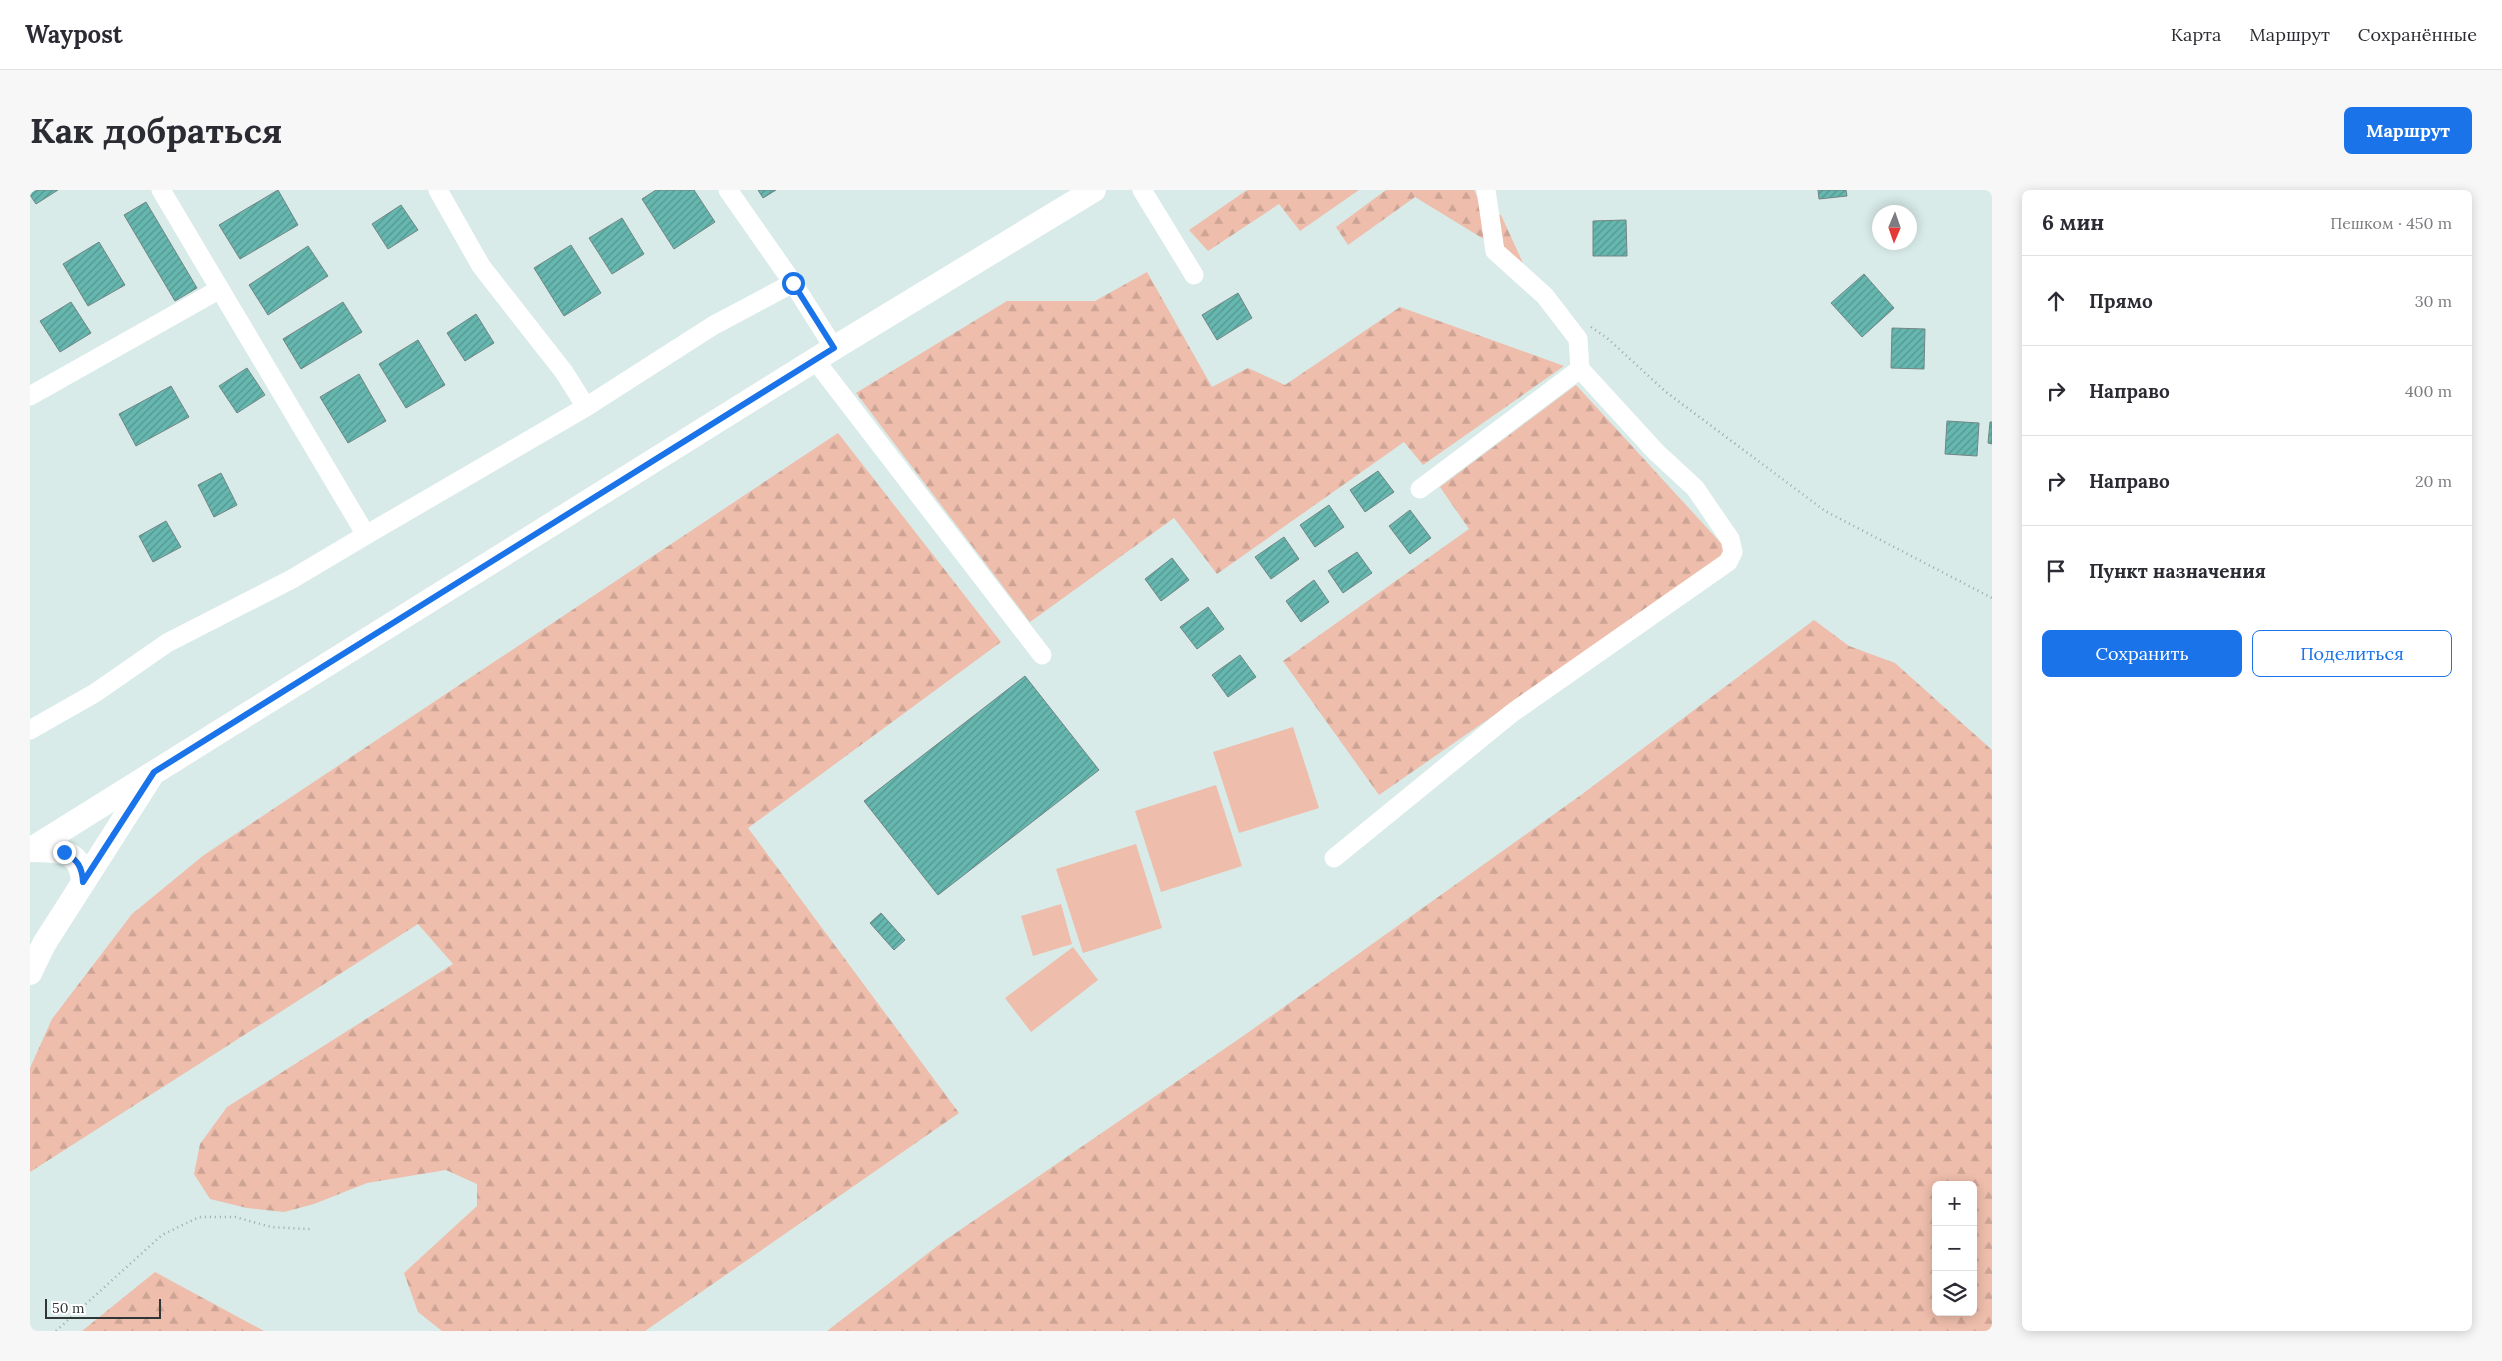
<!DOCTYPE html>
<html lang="ru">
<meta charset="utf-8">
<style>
:root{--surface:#fff;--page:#f7f7f7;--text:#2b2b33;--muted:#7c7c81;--line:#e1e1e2;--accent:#1a73e8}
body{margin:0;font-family:Lora,serif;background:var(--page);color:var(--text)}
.controls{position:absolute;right:15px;bottom:15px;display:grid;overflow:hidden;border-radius:8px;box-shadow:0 2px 12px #0003}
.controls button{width:45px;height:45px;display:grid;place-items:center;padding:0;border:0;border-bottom:1px solid var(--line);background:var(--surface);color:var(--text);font:25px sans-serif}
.compass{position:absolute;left:1842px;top:15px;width:45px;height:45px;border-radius:50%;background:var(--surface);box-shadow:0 2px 12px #0003;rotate:182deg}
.scale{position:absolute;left:15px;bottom:12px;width:116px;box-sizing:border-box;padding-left:5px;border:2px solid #2f3635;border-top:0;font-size:14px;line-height:18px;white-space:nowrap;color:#2f3635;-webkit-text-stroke:4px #fff;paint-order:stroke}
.stop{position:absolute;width:15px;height:15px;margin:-11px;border:4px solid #1a73e8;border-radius:50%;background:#fff}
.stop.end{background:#1a73e8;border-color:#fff;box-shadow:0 1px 5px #0008}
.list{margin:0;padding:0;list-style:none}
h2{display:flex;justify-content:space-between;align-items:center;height:65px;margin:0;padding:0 20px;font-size:21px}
h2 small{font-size:16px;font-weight:400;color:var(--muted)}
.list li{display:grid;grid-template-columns:32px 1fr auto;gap:15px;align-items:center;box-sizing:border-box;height:90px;padding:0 20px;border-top:1px solid var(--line)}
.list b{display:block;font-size:19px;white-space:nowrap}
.list em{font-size:16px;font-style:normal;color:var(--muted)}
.actions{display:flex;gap:10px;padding:15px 20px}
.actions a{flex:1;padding:11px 0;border:1px solid var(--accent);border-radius:8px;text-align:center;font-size:18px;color:var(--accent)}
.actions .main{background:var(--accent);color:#fff}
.icon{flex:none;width:28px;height:28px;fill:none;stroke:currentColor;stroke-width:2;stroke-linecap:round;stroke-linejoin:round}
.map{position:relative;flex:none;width:1962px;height:1141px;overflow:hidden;border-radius:8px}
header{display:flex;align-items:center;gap:30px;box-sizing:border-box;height:70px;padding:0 25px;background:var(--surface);border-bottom:1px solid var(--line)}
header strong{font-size:24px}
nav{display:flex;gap:28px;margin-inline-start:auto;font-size:18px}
.intro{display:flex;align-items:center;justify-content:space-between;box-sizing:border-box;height:120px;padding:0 30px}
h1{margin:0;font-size:35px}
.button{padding:12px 22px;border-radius:8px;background:var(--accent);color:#fff;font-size:18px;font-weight:700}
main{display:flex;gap:30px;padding:0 30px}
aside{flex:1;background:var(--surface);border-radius:8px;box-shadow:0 2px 12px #0003}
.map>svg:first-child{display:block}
</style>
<header>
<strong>Waypost</strong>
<nav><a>Карта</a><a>Маршрут</a><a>Сохранённые</a></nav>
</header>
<div class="intro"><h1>Как добраться</h1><a class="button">Маршрут</a></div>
<main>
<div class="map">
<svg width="1962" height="1141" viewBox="0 0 1962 1141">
<defs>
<pattern id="forest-firs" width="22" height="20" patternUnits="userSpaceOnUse" patternTransform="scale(1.25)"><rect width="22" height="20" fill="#eebdab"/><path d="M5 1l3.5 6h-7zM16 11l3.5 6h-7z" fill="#cca394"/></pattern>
<pattern id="building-hatch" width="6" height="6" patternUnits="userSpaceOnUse" patternTransform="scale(1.25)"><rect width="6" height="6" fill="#65b7af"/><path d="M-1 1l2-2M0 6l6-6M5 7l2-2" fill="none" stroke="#54968f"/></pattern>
</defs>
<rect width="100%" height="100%" fill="#d8ebe8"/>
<path fill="#eebdab" d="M1263,537L1289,618L1209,643L1183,562Z
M1186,595L1212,676L1131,702L1105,621Z
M1106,654L1132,738L1053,763L1026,679Z
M1031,714L1042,754L1003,766L991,726Z
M1043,757L1068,790L1001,842L975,808Z"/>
<path fill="url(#forest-firs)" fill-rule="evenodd" d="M1217,0H1329L1270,41L1249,14L1178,61L1159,40Z
M1356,0H1444L1455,23L1471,25L1493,73L1385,7L1318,55L1306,37Z
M1117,82L1182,197L1218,178L1255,195L1370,117L1534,176L1393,275L1374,252L1187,384L1144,328L1000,432L826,203L977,111H1065Z
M1546,195L1699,362L1349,605L1253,471L1439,339L1410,297Z
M808,243L971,452L718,638L929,923L615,1141H412L388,1122L374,1083L447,1016V994L416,980L337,993L284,1014L254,1022L217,1018L180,1009L164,984L170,954L197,917L423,774L388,734L0,982V878L22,829L102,724L174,665Z
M1784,430L1819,456L1865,473L1962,560V1141H797L914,1051L1216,844L1551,605ZM1906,995H1943V1122H1906Z
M125,1082L234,1141H52Z"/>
<path fill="url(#building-hatch)" stroke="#738583" d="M0,0H28L6,14L0,5Z
M248,0L268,35L210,69L189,35Z
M626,0H664L685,32L644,59L612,9Z
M728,0H746L733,8Z
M1788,0H1816L1817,6L1789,9Z
M116,12L167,98L145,111L94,25Z
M371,15L388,40L358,59L342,34Z
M592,28L614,64L582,84L559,48Z
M1596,30L1597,66H1563V31Z
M69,52L95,95L58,116L33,74Z
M541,55L571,103L534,126L504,78Z
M278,56L298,86L238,125L219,95Z
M1834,84L1864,118L1832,147L1801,113Z
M1208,103L1222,128L1187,150L1172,125Z
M41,112L61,143L30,162L10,131Z
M313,112L332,142L271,179L253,149Z
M446,124L464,153L435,171L417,143Z
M1862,138L1895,139L1894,179L1861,178Z
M388,150L415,195L376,218L349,174Z
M217,178L235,205L207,223L189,196Z
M329,184L356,231L318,253L290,207Z
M141,196L159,227L106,256L89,224Z
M1917,231L1949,233L1947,266L1915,264Z
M1960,232H1962V254L1958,253Z
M1348,281L1364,302L1335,322L1320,300Z
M191,283L207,315L184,327L168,295Z
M1299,315L1314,337L1285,357L1270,335Z
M1380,320L1401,348L1380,364L1359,336Z
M136,331L151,357L123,372L109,346Z
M1254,347L1269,369L1241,389L1225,367Z
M1327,362L1342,383L1313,403L1298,381Z
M1142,368L1159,390L1131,411L1115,389Z
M1284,390L1299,412L1271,432L1256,411Z
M1178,417L1194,439L1167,459L1150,437Z
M1210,465L1226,487L1198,507L1182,485Z
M995,486L1069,580L908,705L834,611Z
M851,723L875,750L864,760L840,733Z"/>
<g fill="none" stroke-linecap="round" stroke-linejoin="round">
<path stroke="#9ba9a7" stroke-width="2.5" stroke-dasharray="1 4" stroke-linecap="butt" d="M1561,137L1577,148L1636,202L1795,321L1962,408
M26,1141L132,1045L169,1027H205L241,1037L280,1039"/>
<path stroke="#fff" stroke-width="19" d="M131,0L336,345L556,217
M408,0L451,76L534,182L556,217L684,135L763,93
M698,0L763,93L804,158
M1112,0L1164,85
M785,170L1012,465
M0,206L190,99
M1390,299L1550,179L1548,149L1515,106L1465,61L1456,0
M0,540L65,503L137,453L262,389L336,345
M1304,668L1482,523L1698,372L1703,362L1700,349L1665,298L1626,262L1550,179"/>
<path stroke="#fff" stroke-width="24" d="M0,660L804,158L1064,0
M0,660C27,661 51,657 53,692
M0,783L14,754L120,588"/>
</g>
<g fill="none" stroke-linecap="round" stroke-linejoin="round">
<path stroke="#1a73e8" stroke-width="6" d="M34,662C48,670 52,677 53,692L124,582L804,158L763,93"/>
</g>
</svg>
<div class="controls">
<button>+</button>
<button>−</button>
<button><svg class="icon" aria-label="layers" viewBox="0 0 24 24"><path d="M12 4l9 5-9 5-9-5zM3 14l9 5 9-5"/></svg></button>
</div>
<svg class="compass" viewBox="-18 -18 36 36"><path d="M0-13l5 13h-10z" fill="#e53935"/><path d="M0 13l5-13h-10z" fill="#7c7c81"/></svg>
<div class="scale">50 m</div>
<div class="stop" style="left:763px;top:93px"></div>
<div class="stop end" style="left:34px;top:662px"></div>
</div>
<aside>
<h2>6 мин<small>Пешком · 450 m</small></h2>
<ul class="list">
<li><svg class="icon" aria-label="ahead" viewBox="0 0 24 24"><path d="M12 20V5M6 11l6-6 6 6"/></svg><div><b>Прямо</b></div><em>30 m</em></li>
<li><svg class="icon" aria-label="right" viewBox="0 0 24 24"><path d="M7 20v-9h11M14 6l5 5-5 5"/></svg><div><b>Направо</b></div><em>400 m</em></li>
<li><svg class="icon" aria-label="right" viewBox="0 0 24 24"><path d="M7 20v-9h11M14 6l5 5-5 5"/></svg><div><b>Направо</b></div><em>20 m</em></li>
<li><svg class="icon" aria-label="arrive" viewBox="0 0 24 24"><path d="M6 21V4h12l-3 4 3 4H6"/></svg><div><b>Пункт назначения</b></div></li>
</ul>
<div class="actions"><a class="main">Сохранить</a><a>Поделиться</a></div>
</aside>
</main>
